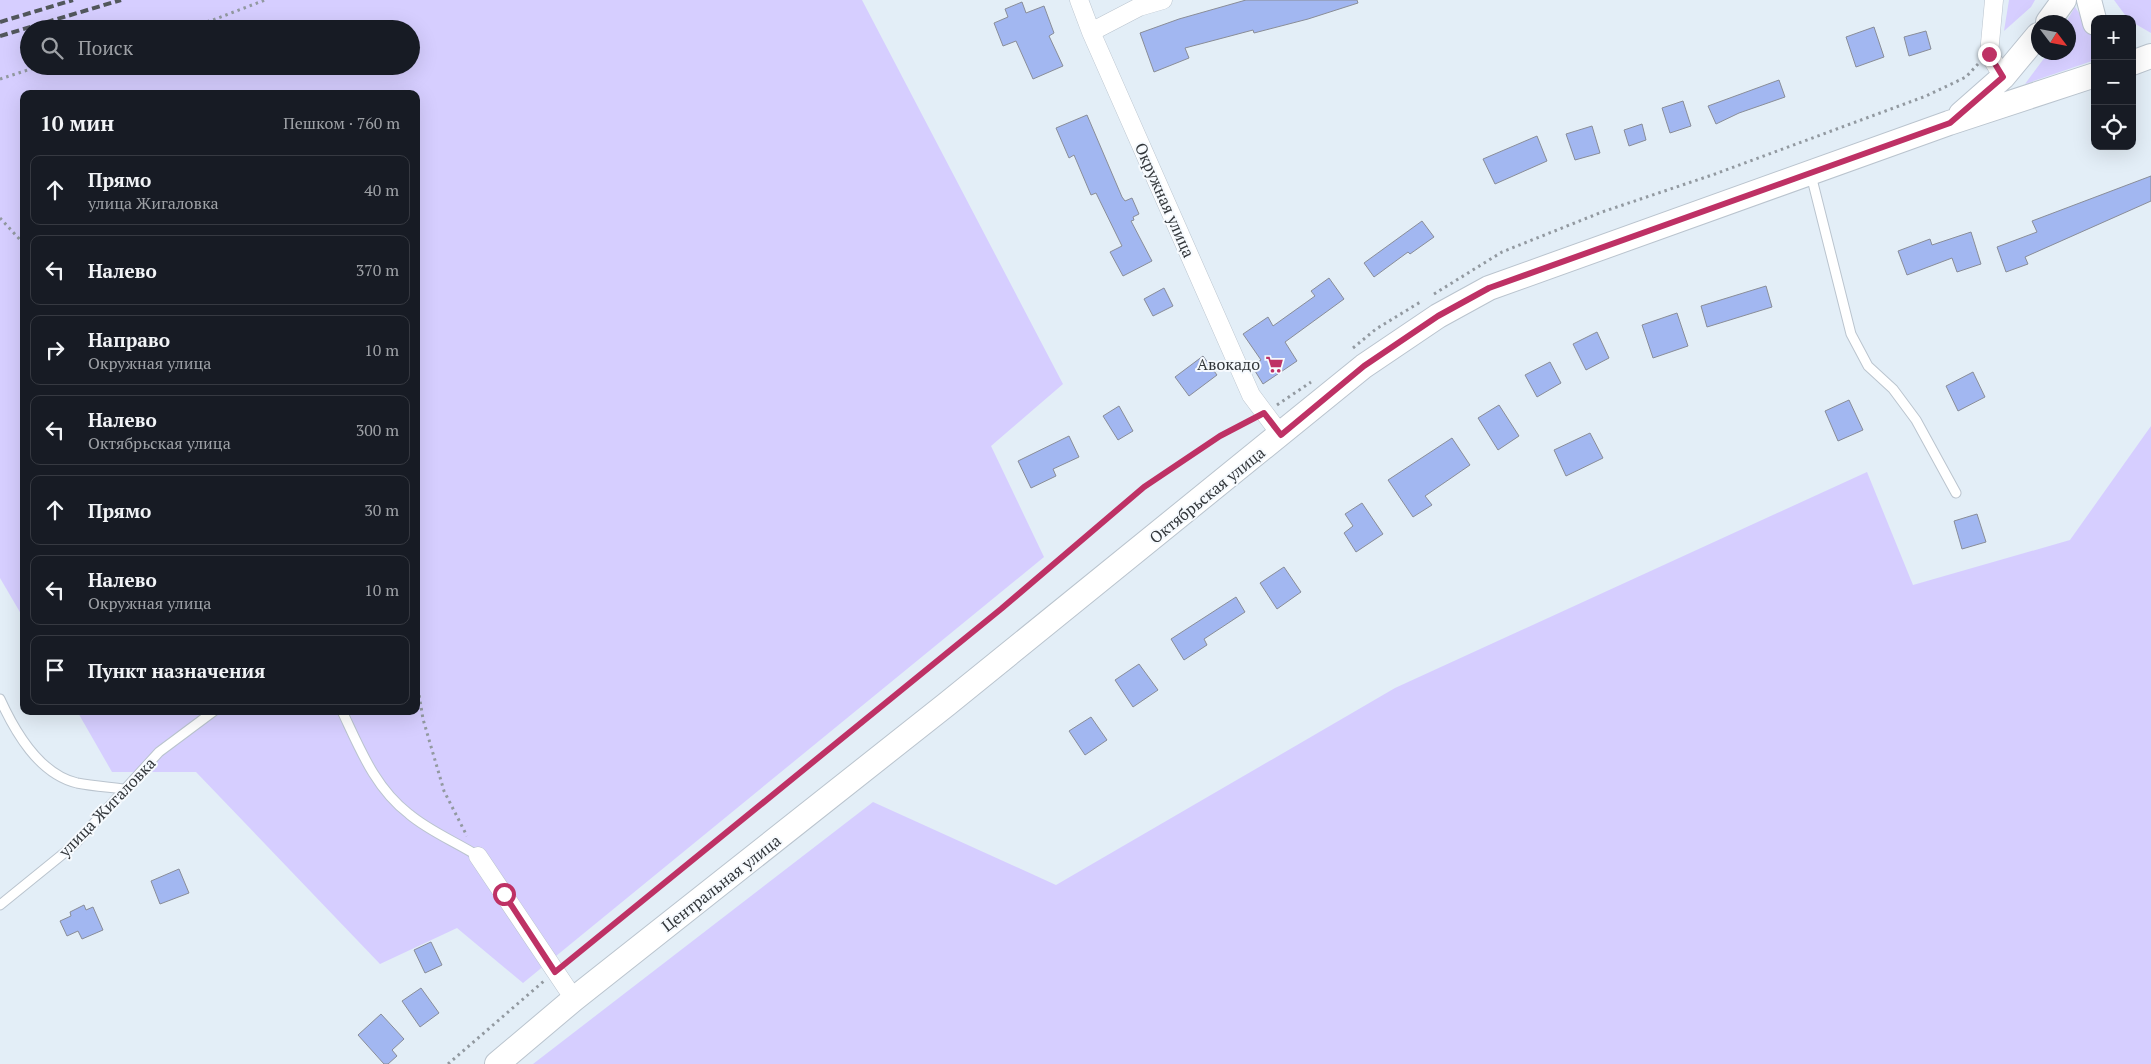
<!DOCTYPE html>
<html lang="ru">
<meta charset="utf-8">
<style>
:root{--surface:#171b24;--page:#20242c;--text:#f1f3f6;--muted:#9ea1a6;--line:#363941}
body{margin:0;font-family:"PT Serif",serif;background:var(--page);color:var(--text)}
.controls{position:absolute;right:15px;top:15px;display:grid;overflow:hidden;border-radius:10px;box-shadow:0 5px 20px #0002}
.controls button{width:45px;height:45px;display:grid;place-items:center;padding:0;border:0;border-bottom:1px solid var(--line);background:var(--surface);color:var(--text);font:25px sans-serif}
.compass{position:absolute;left:2031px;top:15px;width:45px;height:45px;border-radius:50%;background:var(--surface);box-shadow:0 5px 20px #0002;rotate:122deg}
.stop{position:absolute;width:15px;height:15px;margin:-11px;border:4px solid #be3165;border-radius:50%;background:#fff}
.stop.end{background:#be3165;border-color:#fff;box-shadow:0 1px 5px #0008}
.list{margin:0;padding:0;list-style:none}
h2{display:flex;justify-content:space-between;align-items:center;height:65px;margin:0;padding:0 20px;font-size:21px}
h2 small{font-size:16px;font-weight:400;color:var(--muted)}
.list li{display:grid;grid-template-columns:32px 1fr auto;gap:15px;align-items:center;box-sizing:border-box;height:70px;margin:0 10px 10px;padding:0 10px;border:1px solid var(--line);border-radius:10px}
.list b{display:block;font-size:19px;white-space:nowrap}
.list p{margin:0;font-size:16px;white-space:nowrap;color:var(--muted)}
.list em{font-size:16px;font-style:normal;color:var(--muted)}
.icon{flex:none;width:28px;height:28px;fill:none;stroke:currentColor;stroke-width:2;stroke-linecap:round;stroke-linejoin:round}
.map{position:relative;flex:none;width:2151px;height:1064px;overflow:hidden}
.search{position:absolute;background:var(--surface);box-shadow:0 5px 20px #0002;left:20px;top:20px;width:400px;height:55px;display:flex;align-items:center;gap:12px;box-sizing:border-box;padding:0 18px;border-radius:28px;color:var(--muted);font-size:19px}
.panel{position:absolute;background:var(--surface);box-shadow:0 5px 20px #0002;left:20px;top:90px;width:400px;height:625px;border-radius:10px}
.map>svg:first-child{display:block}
</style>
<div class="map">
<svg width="2151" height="1064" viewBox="0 0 2151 1064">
<rect width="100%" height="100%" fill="#e3eef7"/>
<path fill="#d6ceff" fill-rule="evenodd" d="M0,0H862L1063,384L991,446L1044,557L523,983L457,928L380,964L196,772H112L77,711H416V94H24V619L0,578ZM29,29H411V66H29Z
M2009,0H2035L2031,7L2004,31Z
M2114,0H2151V33L2132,22V19H2128Z
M2075,7L2095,37V60L2025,84L2048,53L2068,52V22H2066Z
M2151,426V1064H533L873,802L1056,885L1395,688L1867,472L1913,585L2070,540Z"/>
<path fill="#a2b7f1" stroke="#898d98" d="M1246,0H1357L1358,3L1308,19L1254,33L1253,30L1185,48L1189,58L1154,72L1140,33L1179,19Z
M1022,2L1026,13L1044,6L1054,33L1049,36L1063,66L1033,79L1016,41L1003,46L994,23L1008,17L1005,9Z
M1874,27L1884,57L1856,67L1846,37Z
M1926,31L1931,49L1909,56L1904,37Z
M1779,80L1785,97L1739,113L1716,124L1708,106Z
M1683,101L1691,126L1670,133L1662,108Z
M1087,115L1122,197L1125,201L1132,198L1139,214L1133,217L1134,220L1131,221L1152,261L1123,276L1110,252L1122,246L1096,193L1091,195L1074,155L1069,158L1056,128Z
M1642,124L1646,140L1629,146L1624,130Z
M1592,126L1600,153L1575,160L1566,134Z
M1537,136L1547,161L1495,184L1483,159Z
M2151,176V201L2025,257L2028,264L2006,272L1997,247L2037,232L2032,221Z
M1422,221L1434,237L1410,254L1408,252L1374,277L1364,263Z
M1971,232L1981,264L1957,272L1952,258L1907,275L1898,251L1930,239L1932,245Z
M1329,278L1344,299L1285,342L1297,361L1263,384L1252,366L1261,360L1243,334L1268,317L1273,326L1315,296L1311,291Z
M1766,286L1772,307L1707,327L1701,306Z
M1164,288L1173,306L1153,316L1144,299Z
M1677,313L1688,346L1653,358L1642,325Z
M1597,332L1609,358L1586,370L1573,344Z
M1203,356L1217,375L1189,396L1175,377Z
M1550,362L1561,383L1537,397L1525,375Z
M1973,372L1985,397L1958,411L1946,386Z
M1849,400L1863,430L1838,441L1825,411Z
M1499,405L1519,436L1498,450L1478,418Z
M1119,406L1133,431L1118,440L1103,416Z
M1590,433L1603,458L1566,476L1554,450Z
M1069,436L1079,457L1053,469L1056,476L1031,488L1018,461Z
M1452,438L1470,465L1425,496L1432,505L1413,517L1388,480Z
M1362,503L1383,534L1356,552L1344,533L1353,526L1345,514Z
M1977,514L1986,542L1962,549L1954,521Z
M1284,567L1301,592L1277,609L1260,583Z
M1236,597L1245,612L1204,639L1207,645L1184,660L1171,639Z
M1139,664L1158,690L1133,707L1115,680Z
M1091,717L1107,740L1085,755L1069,731Z
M179,869L189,893L160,904L151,881Z
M84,905L86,910L93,907L103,930L82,939L78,931L67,936L60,921L71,916L70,912Z
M431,942L442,965L425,973L414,950Z
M421,988L439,1013L420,1027L402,1001Z
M381,1014L404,1039L392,1050L397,1056L388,1064H384L358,1035Z"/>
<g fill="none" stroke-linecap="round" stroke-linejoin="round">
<defs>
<path id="service" d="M1811,175L1851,334L1868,366L1893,389L1916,420L1956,493
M0,699C15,732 39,774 77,783C92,786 108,787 124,789
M342,711C360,749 375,788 409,814C429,831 456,842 478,856
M0,905L74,845L159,752L214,711"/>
<path id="minor" d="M1079,0L1091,32
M1163,0L1139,7L1091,32L1251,395L1281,435
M1994,0L1989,54L2003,77
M478,856L574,999"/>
<path id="secondary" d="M2089,0L2095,23
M2048,22L2064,0
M2132,63L2151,56
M1961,114L2003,77L2038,35
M497,1064L574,999L947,704L1364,366L1438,316L1489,288L1949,123L2095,75"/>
</defs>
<use href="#service" stroke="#bac4ce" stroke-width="11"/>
<use href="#minor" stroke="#bac4ce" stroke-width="19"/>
<use href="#secondary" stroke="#bac4ce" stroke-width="26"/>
<path stroke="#9299a0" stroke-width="3" stroke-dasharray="2.5 4" stroke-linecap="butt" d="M182,29L213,20L265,0
M0,79L40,66
M0,218L24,244
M1434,294L1502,252L1602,212L1715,174L1926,96L1966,77L1978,64
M1353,348L1376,329L1422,301
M1277,405L1311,382
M416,676L423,719L444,791L467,836
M568,961C712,844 857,729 1000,610C1080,544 1155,468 1250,420
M448,1064L544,981"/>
<use href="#service" stroke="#fff" stroke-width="9"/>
<use href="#minor" stroke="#fff" stroke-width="18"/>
<use href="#secondary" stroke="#fff" stroke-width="24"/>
<path stroke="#52575c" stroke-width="4" stroke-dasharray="8 4" stroke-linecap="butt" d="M0,22L73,0
M0,36L121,0"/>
</g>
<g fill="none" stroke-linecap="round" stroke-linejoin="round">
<path stroke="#be3165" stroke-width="6" d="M504,894L555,972L1001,609L1144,487L1220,436L1264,413L1281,435L1364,366L1438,316L1489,288L1950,123L2003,77L1989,54"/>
</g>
<defs>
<symbol id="supermarket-bare" viewBox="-9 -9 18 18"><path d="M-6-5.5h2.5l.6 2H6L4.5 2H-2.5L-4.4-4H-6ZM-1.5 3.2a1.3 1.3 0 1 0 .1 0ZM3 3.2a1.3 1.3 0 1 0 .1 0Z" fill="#be3165" stroke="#f6fafe" stroke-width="2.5" paint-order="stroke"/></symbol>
</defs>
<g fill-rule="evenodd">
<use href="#supermarket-bare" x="1262" y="352" width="25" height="25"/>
</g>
<g text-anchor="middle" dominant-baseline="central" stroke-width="4" stroke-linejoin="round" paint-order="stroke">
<g font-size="16" fill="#32363a" stroke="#f6fafe">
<text transform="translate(1165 200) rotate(66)">Окружная улица</text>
<text transform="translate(1207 495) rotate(-39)">Октябрьская улица</text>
<text transform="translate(107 807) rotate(-46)">улица Жигаловка</text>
<text transform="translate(721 883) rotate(-38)">Центральная улица</text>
</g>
<g font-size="16" fill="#32363a" stroke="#f6fafe" text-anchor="end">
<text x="1260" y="364">Авокадо</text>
</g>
</g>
</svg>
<div class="controls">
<button>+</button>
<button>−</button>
<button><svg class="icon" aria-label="locate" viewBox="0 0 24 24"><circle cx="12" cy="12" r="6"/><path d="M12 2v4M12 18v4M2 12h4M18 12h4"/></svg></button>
</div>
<svg class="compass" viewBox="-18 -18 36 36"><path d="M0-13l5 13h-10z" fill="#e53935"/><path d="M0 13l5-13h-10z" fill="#9ea1a6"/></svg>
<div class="stop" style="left:504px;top:894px"></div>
<div class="stop end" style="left:1989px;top:54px"></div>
<div class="search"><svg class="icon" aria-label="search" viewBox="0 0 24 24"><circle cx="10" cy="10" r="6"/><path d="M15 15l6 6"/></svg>Поиск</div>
<section class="panel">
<h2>10 мин<small>Пешком · 760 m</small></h2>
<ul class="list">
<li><svg class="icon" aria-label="ahead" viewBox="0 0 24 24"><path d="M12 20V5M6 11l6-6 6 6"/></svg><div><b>Прямо</b><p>улица Жигаловка</p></div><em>40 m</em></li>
<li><svg class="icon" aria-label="left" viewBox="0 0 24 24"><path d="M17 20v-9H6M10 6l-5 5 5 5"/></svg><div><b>Налево</b></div><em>370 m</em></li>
<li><svg class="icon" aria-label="right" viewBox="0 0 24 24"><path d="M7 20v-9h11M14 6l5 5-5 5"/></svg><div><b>Направо</b><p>Окружная улица</p></div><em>10 m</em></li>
<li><svg class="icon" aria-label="left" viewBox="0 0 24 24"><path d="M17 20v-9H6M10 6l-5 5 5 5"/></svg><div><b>Налево</b><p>Октябрьская улица</p></div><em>300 m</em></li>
<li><svg class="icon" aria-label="ahead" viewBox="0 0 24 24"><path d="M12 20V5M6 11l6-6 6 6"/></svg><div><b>Прямо</b></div><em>30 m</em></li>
<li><svg class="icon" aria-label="left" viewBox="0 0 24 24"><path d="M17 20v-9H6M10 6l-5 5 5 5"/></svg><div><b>Налево</b><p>Окружная улица</p></div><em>10 m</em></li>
<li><svg class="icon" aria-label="arrive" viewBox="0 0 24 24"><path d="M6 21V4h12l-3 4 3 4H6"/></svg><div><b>Пункт назначения</b></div></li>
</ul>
</section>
</div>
